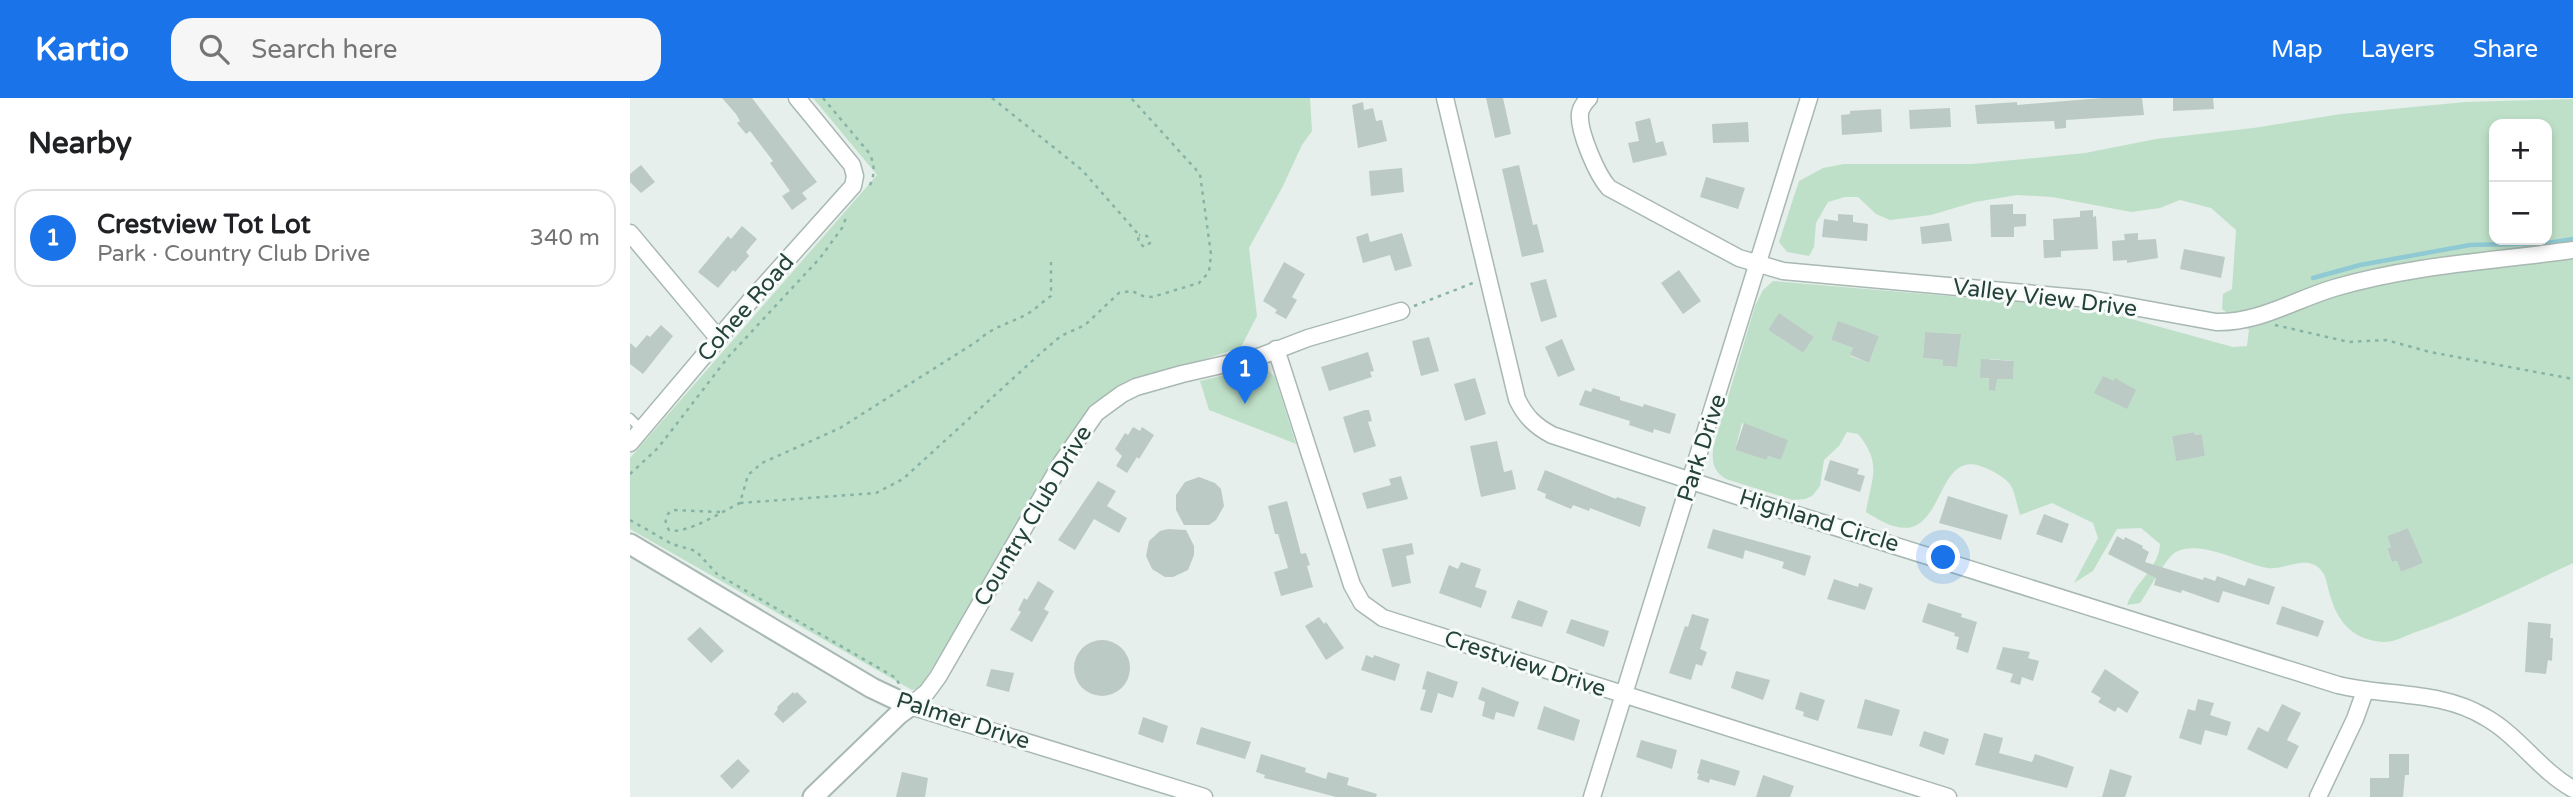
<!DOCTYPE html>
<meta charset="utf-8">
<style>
:root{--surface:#fff;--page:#f6f6f6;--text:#202124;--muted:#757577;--line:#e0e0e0;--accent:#1a73e8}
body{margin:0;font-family:"Varela Round",sans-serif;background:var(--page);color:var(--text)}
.controls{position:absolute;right:21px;top:21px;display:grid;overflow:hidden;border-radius:14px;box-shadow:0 4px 10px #0003}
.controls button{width:63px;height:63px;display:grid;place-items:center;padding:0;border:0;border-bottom:2px solid var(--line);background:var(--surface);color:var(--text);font:35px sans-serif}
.you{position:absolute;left:1314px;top:460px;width:24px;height:24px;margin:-18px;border:5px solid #fff;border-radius:50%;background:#1a73e8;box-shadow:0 0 0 10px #1a73e833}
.badge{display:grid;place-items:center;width:46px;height:46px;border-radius:50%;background:var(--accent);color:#fff;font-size:23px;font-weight:700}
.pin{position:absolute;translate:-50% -58px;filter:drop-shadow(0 2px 4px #0008)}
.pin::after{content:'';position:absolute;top:37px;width:24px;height:21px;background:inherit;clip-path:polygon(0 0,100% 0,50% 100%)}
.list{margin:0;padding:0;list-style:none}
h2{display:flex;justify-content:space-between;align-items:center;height:91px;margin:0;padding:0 28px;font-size:30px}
h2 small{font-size:23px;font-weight:400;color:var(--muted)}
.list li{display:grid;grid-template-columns:46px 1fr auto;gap:21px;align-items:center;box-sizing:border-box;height:98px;margin:0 14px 14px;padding:0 14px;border:2px solid var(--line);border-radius:21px}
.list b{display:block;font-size:26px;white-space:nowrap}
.list p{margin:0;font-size:23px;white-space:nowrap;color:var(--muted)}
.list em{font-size:23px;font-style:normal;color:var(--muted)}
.icon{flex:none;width:38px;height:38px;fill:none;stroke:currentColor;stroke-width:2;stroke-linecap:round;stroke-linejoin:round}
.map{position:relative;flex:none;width:1943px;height:699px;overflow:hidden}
header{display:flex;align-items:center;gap:42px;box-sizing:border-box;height:98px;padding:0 35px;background:var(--accent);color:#fff}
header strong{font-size:33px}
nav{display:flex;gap:38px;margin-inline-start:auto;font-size:24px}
.search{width:490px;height:63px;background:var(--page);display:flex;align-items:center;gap:18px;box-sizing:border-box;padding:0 24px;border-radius:21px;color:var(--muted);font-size:26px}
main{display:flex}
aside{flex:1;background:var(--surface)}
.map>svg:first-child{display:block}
</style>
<header>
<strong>Kartio</strong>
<div class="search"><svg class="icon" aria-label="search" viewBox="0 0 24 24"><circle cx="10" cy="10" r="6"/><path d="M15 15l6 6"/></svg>Search here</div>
<nav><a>Map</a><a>Layers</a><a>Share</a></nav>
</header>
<main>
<aside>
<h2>Nearby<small></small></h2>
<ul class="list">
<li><span class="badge">1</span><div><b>Crestview Tot Lot</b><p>Park · Country Club Drive</p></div><em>340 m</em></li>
</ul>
</aside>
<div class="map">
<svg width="1943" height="699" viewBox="0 0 1943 699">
<rect width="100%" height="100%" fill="#e6efeb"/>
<path fill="#bfe0c8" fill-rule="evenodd" d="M183,0H680L682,33L672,47L652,90L619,150L627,218L611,249L525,278L454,317L293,585L289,590L282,592L0,431V360L247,77Z
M1943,1V465C1890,490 1838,517 1783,535C1773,539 1762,545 1752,544C1721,541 1707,523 1699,494C1697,486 1696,476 1689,470C1676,457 1654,472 1638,470C1612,466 1572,441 1546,454C1536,459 1518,494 1510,505L1497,507C1505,484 1529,470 1530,446L1511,430L1487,431L1463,473L1444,485L1468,440L1463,425L1422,405L1390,417C1382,389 1386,385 1358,371C1311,347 1315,419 1282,429C1266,433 1249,422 1236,414C1241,381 1253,366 1228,336L1217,334L1209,348L1194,362L1190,388L1182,398L1175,401L1163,402L1096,381C1083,373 1082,364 1083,350L1125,208L1133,192L1143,183L1401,205L1483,216L1603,249L1617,248L1619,232L1592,211L1593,196L1602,191L1606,132L1581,110L1550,102L1530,110L1501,114L1422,99L1387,97L1345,104L1301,117L1260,122L1246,116L1228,99H1215L1198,104L1186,125L1184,149L1179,158L1157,154L1149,144L1169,83L1193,70L1214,66H1342L1455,55L1526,41L1623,30L1711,16L1835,4ZM1864,26H1917V142H1864ZM1149,216L1184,239L1173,255L1138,232ZM1208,224L1249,238L1239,265L1220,258L1223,250L1201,242ZM1295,234L1330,236L1327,269L1313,268V262L1293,260ZM1360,261L1384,263L1383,281L1350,280ZM1112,325L1157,342L1151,362L1138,358L1137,362L1105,352ZM1564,334L1565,337L1572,336L1575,358L1546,362L1542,338ZM1778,430L1792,465L1771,474L1767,463L1762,464L1757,452L1761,449L1757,438Z
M624,270L636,271L645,279L666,346L579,312L570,283Z"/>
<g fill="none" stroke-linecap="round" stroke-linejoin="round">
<path stroke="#8ec9d4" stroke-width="4.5" d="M1683,180L1730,167L1840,147L1918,145L1943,141"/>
</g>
<path fill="#bbcac4" d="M92,0H122L187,84L172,95L177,101L162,112L152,98L160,93L140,65L143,63L120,33L116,36L107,25L110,23L106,16Z
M856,0H873L881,36L865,40Z
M1472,0H1512L1514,17L1436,22V30L1425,31L1424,23L1347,26L1345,7L1387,4V7Z
M1543,0H1583L1584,11L1543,13Z
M733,4L734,12L743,10L746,23L752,22L757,43L728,50L722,7Z
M1320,10L1321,29L1280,31L1279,12Z
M1251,11L1252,34L1212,37L1211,17L1220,16V13Z
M1020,20L1026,45L1033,43L1037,57L1003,65L998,45L1009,43L1005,24Z
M1118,24L1119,44L1083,45L1082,26Z
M11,67L25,84L11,95L0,84V76Z
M889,67L901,118L903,127L907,126L914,154L892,159L872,71Z
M772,70L774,94L741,98L739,73Z
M1076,79L1115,90L1108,111L1070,99Z
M1383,106V116H1396V128L1384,129V139H1361L1360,107Z
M1463,112V119L1466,118L1468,151L1431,153V159L1414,160L1413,142H1424L1423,121L1450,119V113Z
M1208,116L1223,117V124L1238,126L1237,143L1192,139L1194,121L1208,123Z
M1319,125L1322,143L1292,146L1290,129Z
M112,128L127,141L116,154L119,158L105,174L103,172L88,190L68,174L98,138L101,141Z
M738,135L740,144L772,135L782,168L765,173L760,157L733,165L726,139Z
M1508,135V142L1526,141L1528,160L1497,165V162L1483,163L1482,143L1495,142L1494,136Z
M1554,151L1595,159L1591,180L1550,171Z
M654,164L675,176L662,199L667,202L656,221L645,215L647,212L633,203Z
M1049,172L1071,203L1053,216L1031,185Z
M916,181L927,219L911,224L900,185Z
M1149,215L1184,239L1173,255L1138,232Z
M1208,223L1249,238L1239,265L1220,257L1223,250L1201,242Z
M31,227L43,238L13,276L0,266V245L6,250L17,237L20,239Z
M1295,234L1331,236L1327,269L1313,268V262L1293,260Z
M799,239L809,273L791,278L782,243Z
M932,241L945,272L928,279L915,249Z
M738,254L744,273L740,274L742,279L699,293L691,269Z
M1351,261L1384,263L1383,281H1367L1365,293L1359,292V280H1350Z
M1473,278L1484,283L1485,280L1506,292L1497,311L1464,295Z
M845,280L856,316L835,323L824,286Z
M963,290L990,299V302L1013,309L1014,306L1046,316L1040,336L1024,331L1023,335L999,327L1000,323L949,307L955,292L961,294Z
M735,312H739L742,323L738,324L746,348L724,355L713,319Z
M1114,325L1158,342L1151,362L1138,358L1137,362L1130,360L1105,352Z
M503,329L510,333L512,329L524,337L509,361L507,359L497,375L486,368L492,358L485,351L495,335L498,337Z
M1564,334L1565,337L1572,336L1575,358L1546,363L1542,338Z
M867,343L874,374L882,372L886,391L851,399L840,348Z
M1200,362L1229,371L1227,376L1235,378L1230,394L1194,382Z
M915,372L986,401L987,399L1016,409L1010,429L960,410L959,413L943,407L941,411L915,400L916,396L907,392Z
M771,378L778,401L737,411L732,395L761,387L759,381Z
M569,379L585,385L591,391L594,408L586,422L579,427H554L546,412V397L555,384Z
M468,383L486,393L477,408L497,420L489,435L464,421L445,452L428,442Z
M1318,398L1378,417L1371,442L1309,425Z
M657,403L671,456L676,455L680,467L677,468L683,489L651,498L644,474L658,470L648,436H645L638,408Z
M1414,416L1439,426L1432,445L1406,436Z
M1778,430L1793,465L1771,474L1767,463L1762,464L1757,451L1761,449L1757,438Z
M538,431L556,432L564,448V457L558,472L543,479H535L522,471L516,458L519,443L530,433Z
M1083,431L1181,458L1175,478L1152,470L1154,464L1115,452L1113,461L1077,450Z
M1487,438L1494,442L1495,439L1513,448L1512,450L1519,454L1515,464L1573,482L1574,479L1585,483L1587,478L1615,488L1618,480L1645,489L1639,507L1593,493L1589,505L1552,492L1551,495L1524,487L1526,480L1478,456Z
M782,445L784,456L776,458L781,485L762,489L752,451Z
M831,464L851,471L845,489L857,493L851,510L809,495L819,467L828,471Z
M1204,481L1228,489L1229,485L1243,490L1235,512L1197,501Z
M408,483L424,493L414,511L419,514L402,544L380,532L391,514L388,512L394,500L397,502Z
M888,502L918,513L912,529L881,520Z
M1298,505L1332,516L1331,519L1347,524L1338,555L1326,551L1329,539L1324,538L1325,535L1292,524Z
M1652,508L1694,523L1688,539L1646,526Z
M1062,516L1079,521L1070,551L1077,554L1072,568L1066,566L1061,582L1039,575L1055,528L1058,529Z
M689,519L694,526L696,524L714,550L696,562L675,528Z
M941,521L979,533L974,549L936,535Z
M1898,524L1921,526L1920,540H1923L1922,563L1918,562L1916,576L1895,574Z
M70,529L94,553L81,565L57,541Z
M444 570a28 28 0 1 1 56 0a28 28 0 1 1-56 0Z
M1373,549L1400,554L1398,560L1409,563L1403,583L1392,579L1390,587L1380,584L1383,576L1366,571Z
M736,557L743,560L744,557L770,566L765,583L731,572Z
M361,571L384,575L379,594L356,588Z
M1475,571L1509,594L1497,615L1488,609L1485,614L1468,604L1471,600L1461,594Z
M797,573L828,584L823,600L808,595L802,615L790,612L796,592L792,591Z
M1106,573L1140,582L1133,602L1101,590Z
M852,589L889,604L884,619L866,614L864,622L852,618L855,604L848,601Z
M163,594L165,596L167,594L177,604L153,625L144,616L148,611L147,609Z
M1170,594L1195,602L1188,623L1173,618L1174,614L1165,611Z
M1235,601L1270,612L1262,638L1227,630Z
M1568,601L1584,605L1580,617L1601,624L1597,638L1575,632L1571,647L1549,640L1558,611L1565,613Z
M1652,606L1671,615L1657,642L1669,648L1657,671L1617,651L1628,629L1638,634Z
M914,608L950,622L944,643L907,631Z
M513,619L538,628L533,645L508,636Z
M571,629L621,644L615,661L566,646Z
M1294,633L1319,641L1314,657L1289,648Z
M1354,635L1373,640L1369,655L1402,664L1405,656L1444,669L1437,690L1345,667Z
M1011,642L1047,652L1042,671L1006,659Z
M631,656L676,670L675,674L696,681L698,674L719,680L717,687L747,696L746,699H706L634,680L635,677L626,674Z
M1759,656H1779V677H1775L1773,699H1740V680H1759Z
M108,661L120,673L102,691L90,678Z
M1071,661L1110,673L1105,688L1080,681L1079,685L1067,681L1069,676L1067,675Z
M1480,671L1502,678L1495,699H1472Z
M272,674L298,680L295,699H266Z
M1133,677L1164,688L1160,699H1126Z"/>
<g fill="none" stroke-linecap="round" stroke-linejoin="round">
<defs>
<path id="service" d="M0,320L11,331"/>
<path id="minor" d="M815,0L887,301C895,318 905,328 922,337L1110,399L1708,587C1758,599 1810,592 1855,619C1889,638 1909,672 1943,691
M959,0C955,4 951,9 950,15C948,33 967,77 979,90L1109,160L1153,173L1460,201L1586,224C1629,225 1664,202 1704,190C1782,167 1863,163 1943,152
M0,135L88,240
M646,251L722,487L732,505L753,520L1318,699
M0,345L121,202L223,88L225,78L222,67L167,0
M280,608L297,594L308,579L432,364L466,315L492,296L506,289L552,276L631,258L678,240L771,213
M280,608L574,699
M962,699L1179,0
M1688,699L1725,621L1735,593"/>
<path id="tertiary" d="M0,446L242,590L280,608
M183,699L269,616L280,608"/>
</defs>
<use href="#service" stroke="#a8b8b2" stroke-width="11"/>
<use href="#minor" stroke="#a8b8b2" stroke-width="19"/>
<use href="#tertiary" stroke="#a8b8b2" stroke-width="23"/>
<path stroke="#86b3a5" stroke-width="2.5" stroke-dasharray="3.5 5" stroke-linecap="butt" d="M193,0L240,56C245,69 245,77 239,89
M362,0L452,72L509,137L508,143L514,149L520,145L517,138L509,137
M784,208L843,185
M1645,227L1719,244L1756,242L1800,254L1943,281
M0,376L28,350L99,258L190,160L212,130L216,120
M110,405L246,395L273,381L412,254L431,238L455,227L489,195L502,193L513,198L522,199L569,185L579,174L581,156L570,76L501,0
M90,414L43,412C34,417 34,424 39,432C56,437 93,413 110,405L118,377L132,365L210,330L346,244C365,227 377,227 397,216C406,211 413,203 421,198V164
M0,422L42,446L66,453L87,476L266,580L269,586"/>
<use href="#service" stroke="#fff" stroke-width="8"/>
<use href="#minor" stroke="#fff" stroke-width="16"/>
<use href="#tertiary" stroke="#fff" stroke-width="19"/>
</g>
<g text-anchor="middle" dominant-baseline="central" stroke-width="6" stroke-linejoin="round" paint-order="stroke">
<g font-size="23" fill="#24423a" stroke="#f7fbf9">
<text transform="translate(1415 200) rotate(7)">Valley View Drive</text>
<text transform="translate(116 210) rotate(-49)">Cohee Road</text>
<text transform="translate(1072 350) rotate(-72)">Park Drive</text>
<text transform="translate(403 418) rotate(-59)">Country Club Drive</text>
<text transform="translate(1189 423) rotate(17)">Highland Circle</text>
<text transform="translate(895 566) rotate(18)">Crestview Drive</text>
<text transform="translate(333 623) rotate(18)">Palmer Drive</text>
</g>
</g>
</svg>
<div class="controls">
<button>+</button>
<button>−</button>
</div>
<div class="you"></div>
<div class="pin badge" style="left:615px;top:306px">1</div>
</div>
</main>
